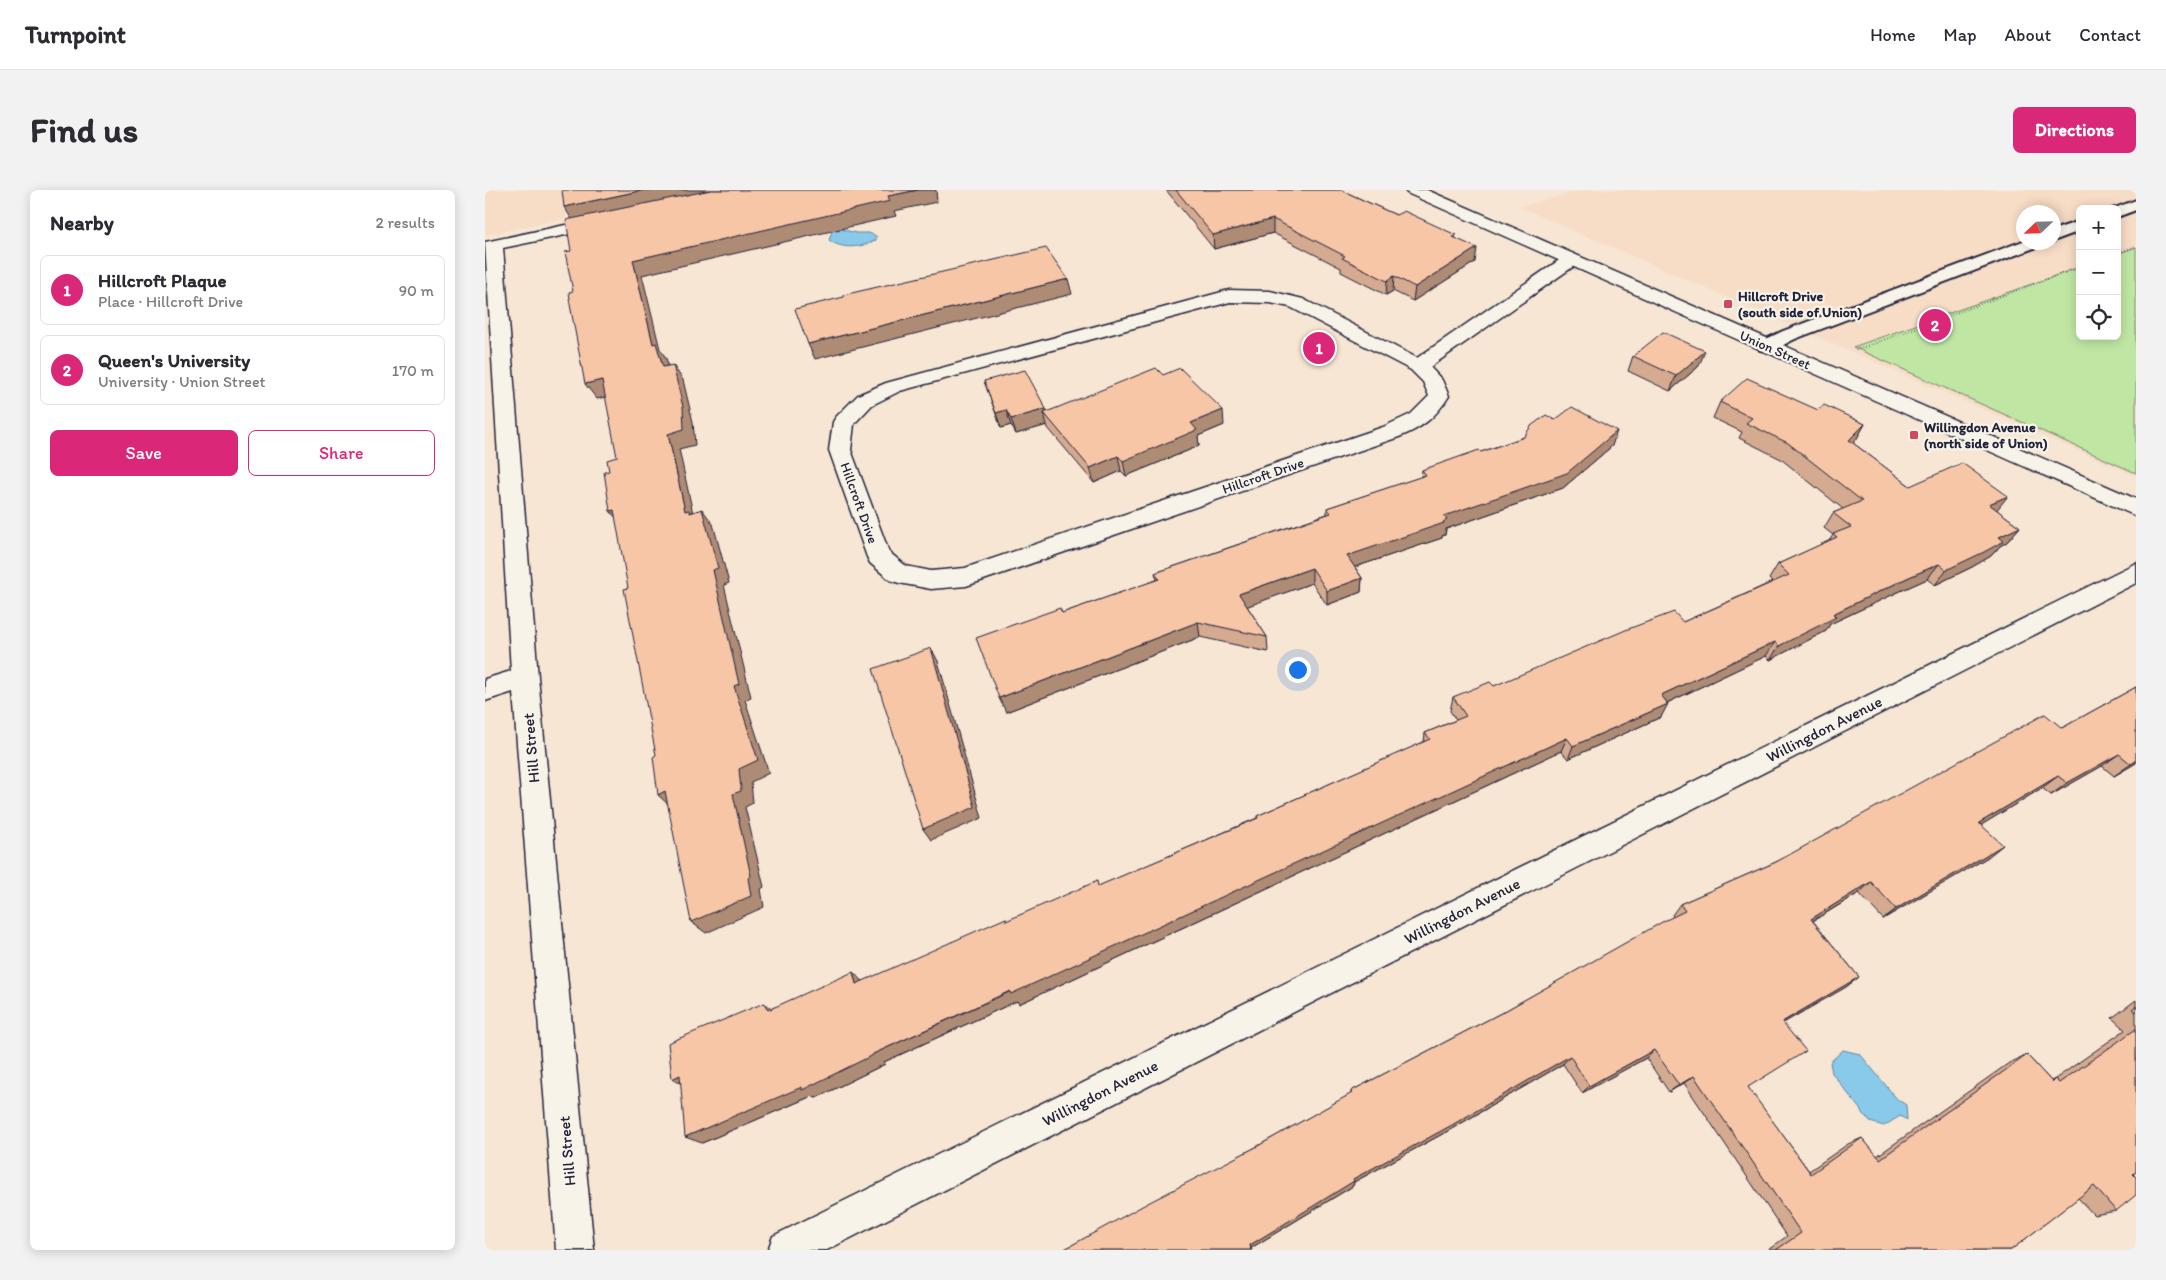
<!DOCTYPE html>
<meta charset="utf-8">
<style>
:root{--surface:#fff;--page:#f2f2f3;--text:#2b2b33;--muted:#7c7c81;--line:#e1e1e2;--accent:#db2777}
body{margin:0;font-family:Itim,sans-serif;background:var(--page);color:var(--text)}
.controls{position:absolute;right:15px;top:15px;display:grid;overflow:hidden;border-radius:8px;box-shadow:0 2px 12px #0003}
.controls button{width:45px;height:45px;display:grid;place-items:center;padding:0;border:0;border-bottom:1px solid var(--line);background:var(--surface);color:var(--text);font:25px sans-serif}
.compass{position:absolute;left:1531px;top:15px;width:45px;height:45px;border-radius:50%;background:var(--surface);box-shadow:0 2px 12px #0003;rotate:247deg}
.you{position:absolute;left:812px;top:479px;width:18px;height:18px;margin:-12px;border:4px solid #fff;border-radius:50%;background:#1a73e8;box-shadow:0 0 0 8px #1a73e833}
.badge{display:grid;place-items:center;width:32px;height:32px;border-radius:50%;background:var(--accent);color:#fff;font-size:16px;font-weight:700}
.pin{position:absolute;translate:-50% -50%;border:2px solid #fff;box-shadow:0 1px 5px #0006}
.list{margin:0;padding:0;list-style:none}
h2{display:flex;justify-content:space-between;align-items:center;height:65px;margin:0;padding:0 20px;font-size:21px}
h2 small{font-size:16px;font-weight:400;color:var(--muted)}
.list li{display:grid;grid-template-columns:32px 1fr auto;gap:15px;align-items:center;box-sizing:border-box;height:70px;margin:0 10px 10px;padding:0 10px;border:1px solid var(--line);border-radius:8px}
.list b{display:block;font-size:19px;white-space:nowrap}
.list p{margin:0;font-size:16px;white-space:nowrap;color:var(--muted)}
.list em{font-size:16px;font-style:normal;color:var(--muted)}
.actions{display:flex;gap:10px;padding:15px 20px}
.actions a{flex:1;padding:11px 0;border:1px solid var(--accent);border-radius:8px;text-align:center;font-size:18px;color:var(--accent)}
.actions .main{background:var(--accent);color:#fff}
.icon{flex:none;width:28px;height:28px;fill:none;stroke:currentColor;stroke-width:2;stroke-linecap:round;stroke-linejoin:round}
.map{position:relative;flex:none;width:1651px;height:1060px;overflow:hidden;border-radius:8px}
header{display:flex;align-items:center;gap:30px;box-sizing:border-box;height:70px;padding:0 25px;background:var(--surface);border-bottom:1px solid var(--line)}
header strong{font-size:24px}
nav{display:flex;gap:28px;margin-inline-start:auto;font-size:18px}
.intro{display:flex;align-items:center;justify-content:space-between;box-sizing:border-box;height:120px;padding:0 30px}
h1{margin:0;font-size:35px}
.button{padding:12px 22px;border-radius:8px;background:var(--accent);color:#fff;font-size:18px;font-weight:700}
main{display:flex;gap:30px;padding:0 30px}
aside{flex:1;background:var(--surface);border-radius:8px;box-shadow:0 2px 12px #0003}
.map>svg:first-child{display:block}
</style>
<header>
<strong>Turnpoint</strong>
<nav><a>Home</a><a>Map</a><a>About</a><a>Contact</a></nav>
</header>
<div class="intro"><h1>Find us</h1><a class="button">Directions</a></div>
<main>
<aside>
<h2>Nearby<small>2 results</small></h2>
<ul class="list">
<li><span class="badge">1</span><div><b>Hillcroft Plaque</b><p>Place · Hillcroft Drive</p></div><em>90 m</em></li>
<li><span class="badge">2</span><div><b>Queen's University</b><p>University · Union Street</p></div><em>170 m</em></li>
</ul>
<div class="actions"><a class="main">Save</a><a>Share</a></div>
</aside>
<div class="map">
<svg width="1651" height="1060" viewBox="0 0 1651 1060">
<rect width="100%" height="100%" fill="#f7e6d4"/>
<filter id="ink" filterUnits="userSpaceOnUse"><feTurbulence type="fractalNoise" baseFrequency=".02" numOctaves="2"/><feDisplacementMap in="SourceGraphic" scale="10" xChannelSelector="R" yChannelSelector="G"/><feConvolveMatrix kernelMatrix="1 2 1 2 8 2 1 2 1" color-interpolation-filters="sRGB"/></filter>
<g filter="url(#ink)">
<path fill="#f7dcc6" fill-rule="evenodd" d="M0,0H80L81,28L0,45Z
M1099,0H1651V286L1035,17ZM1595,19H1632V146H1595ZM1538,22H1568V52H1538Z"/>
<path fill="#bfe7a3" stroke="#70846f" d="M1651,57V283L1368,157L1595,77V146H1632V64Z"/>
<path fill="#89c9e9" stroke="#6086a3" d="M356,39L371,43H384L391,46V50C377,58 357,60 344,50L347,41Z
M1358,860L1375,864L1412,909L1421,915L1422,930L1415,926L1399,936L1385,932L1347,883L1345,872Z"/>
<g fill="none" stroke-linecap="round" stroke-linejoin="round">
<defs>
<path id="service" d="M1651,10V20L1632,27V19H1627Z
M1595,31V41L1568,51V40Z
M1538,51L1559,52L1557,55L1310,149C1299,154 1287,163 1275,160L1272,156L1275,152L1298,141Z"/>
<path id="minor" d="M118,27L124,28L127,32L124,36L18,58L53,487L109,1060H71L28,502L0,511V489L26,481L0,52Z
M1086,65L1092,66L1095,70L1092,74L945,177L957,190L964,206C951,227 937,238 914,247L481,396L446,399L414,393L405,390L385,373L382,367L344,260L348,232L351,227L373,205L401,193L744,100L785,101L818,109L932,168L1080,66ZM745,112L785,113L805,117L926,180L938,192L944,206L926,224L898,237L480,378L446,381L421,376L404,362L366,260L369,234L387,215L415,201Z
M1651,373V393L342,1060H283L288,1046Z"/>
<path id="secondary" d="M920,0H942L1651,309V326L922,3Z"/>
</defs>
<use href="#service" stroke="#22223b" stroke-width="4"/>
<use href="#minor" stroke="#22223b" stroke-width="3"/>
<use href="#secondary" stroke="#22223b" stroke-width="3"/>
<path stroke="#22223b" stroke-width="2" stroke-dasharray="0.5 2.5" stroke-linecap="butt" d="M1632,63L1651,56
M1371,160L1595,77"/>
<use href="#service" fill="#f7f3e8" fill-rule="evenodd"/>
<use href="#minor" fill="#f7f3e8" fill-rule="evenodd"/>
<use href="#secondary" fill="#f7f3e8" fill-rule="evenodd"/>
</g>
<path fill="#d4aa90" stroke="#22223b" d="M681,0H856L911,25L971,45L970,48L990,72L928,111L908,101L901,105L856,82V78L788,43L729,59Z
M1148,166L1214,176L1185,201L1143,181Z
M678,185L739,235L713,246L714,256L641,286L636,281L609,293L563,238L562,235L531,244L526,235L516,238L499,191L561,219V222Z
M1235,212L1333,220L1380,234L1371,250L1368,253L1425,296L1512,320L1535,337L1522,352L1515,356L1506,366L1487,377L1450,395L1442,389L1411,403L1345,434L1341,441L1285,470L1281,466L1182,513L1176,527L1083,569L1076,561L534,814L532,811L399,872L400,874L331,908L327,906L217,953L287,818L379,791L522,731L614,696L772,628V626L939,552L940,543L971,530L965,521L968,507L1009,496L1198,432L1287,392L1284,389L1293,374L1344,351L1348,345L1339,338L1348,323L1358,319L1296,269L1254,248L1257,242L1228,228Z
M1070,230L1127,256L1078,298L961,339L960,345L957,346V348L870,377L877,388L876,402L842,415L827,393L762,416L782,447L783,462L715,447L521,522L577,423L672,390L670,383L842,324V318L936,287L937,280L996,262L1039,247Z
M1651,497V573L1629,586L1617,576L1566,605L1557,598L1496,635L1503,667L1398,729L1374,703L1328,731L1374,787L1361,797L1298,833L1263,898L1324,981L1363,954L1377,948L1392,966L1524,873L1542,865L1566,891L1570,889L1640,840L1627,828L1651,810V982L1648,984L1631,1021L1609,1025L1593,1008L1526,1060H1283L1302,1046L1199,893L1184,902L1161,868L1097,903L1078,874L963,941L869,992L868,996L766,1058L767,1060H578L771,957L866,904V901L1018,822L1188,727L1187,725L1195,714L1291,672L1577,538Z"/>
<path fill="#ad8b75" stroke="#22223b" d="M159,0H238L88,31L79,17Z
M433,0H451L452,12L409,21L411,26L157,85L175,159L181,168L188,193L178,177L168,154L148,70L403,6Z
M788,29V43L729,59L728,45Z
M992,58L990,72L928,111L930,97Z
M909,86L908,101L901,105L902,91Z
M583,89L587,104L330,169L323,154Z
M1220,161L1214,176L1185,201L1191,186Z
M188,175L198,190L208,232L210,255L194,259L209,328L200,321L183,244Z
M117,190L128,205L112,209L100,194Z
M561,219L563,228L559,223L562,235L531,244L526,229Z
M521,220L526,235L516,238L511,223Z
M738,220L739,235L713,246L714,256L641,286L638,271L706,233Z
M1380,234L1371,250L1355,265L1364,250Z
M1132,241L1127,256L1078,298L961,339L960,345L957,346V348L861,380L862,366L959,326Z
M633,266L636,281L609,293L605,278Z
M1523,306L1511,321L1504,314Z
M217,319L228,334L244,393L239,395L266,507L260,510L284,583L266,592L268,613L260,617L279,697L276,699L279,717L221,743L206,732L248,604L249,496Z
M129,320L138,336L125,321Z
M1535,337L1522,352L1515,356L1506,366L1487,377L1450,395L1461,380L1514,347Z
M1454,374L1442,389L1411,403L1345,434L1341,441L1285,470L1294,456L1348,424L1422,388Z
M827,378V393L755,419L754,404Z
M877,388L876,402L842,415V401Z
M713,432L715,447L521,522L514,508Z
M1290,452L1281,466L1169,519L1176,505Z
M446,458L453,471L497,628L446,650L438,639Z
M1183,514L1176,527L1083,569L1088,556Z
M1082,548L1076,561L534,814L532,811L399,872L400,874L331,908L327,906L217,953L200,947L388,864Z
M1634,564L1617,576L1566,605L1582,593Z
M1651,571V573L1629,586L1646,574Z
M1573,586L1557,598L1480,645L1494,633Z
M180,601L187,618L173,605Z
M1518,655L1503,667L1398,729L1411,719Z
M1386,692L1374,703L1314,739L1326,729Z
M368,782L379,792L371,794Z
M1374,787L1361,797L1286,840L1297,832Z
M279,813L293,822L283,820Z
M1169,860L1161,868L1097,903L1104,896Z
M1085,866L1078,874L963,941L869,992L868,996L766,1058V1060L765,1055L868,989Z
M195,885L203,897L187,889Z
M1209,886L1199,893L1184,902L1194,895Z"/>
<path fill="#f7c6a7" stroke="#22223b" d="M77,0H159L79,17Z
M226,0H433L403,6L405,11L148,70L168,154L171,153L178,177L188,175L198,217L199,239L183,244L200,321L204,320L205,323L217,319L233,378L228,380L254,494L249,496L273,570L254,579L256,601L248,604L266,686L263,688L266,706L206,732L180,601L173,605L168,567L171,565L139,399L143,398L129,320L125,321L119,282L124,281L122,270L132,267L117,190L100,194L84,109H85L84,102L88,101L80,62L86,61L81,30Z
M691,0H856L911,25L919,21L971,45L968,47L992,58L930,97L909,86L902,91L857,68L860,66L788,29L728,45Z
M561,58L583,89L323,154L310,119L359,107L358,105Z
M1178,142L1220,161L1191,186L1148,166Z
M671,178L678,185L695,178L738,220L706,233L712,240L638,271L633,266L605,278L559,223Z
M540,180L561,219L526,229L521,220L511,223L499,191Z
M1262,188L1333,220L1339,215L1380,234L1364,250L1425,296L1477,273L1523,306L1504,314L1535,337L1514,347L1519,351L1499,362L1461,380L1454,374L1422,388L1348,424L1351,427L1294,456L1290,452L1176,505L1183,514L1088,556L1082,548L526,804L525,801L388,864V865L317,900V897L200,947L195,885L187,889L183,853L279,813L283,820L368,782L371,794L521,728V731L612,691L613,696L773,628L772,626L945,549L940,543L981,526L968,507L1005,492L1009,496L1143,439L1189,422L1198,432L1304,385L1293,374L1352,347L1348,344L1366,337L1348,323L1377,311L1303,253L1261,233L1267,228L1235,212Z
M1087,217L1132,241L1082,283L959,326L962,330L958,332L959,333L862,366L877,388L842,401L827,378L754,404L782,447L713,432L514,508L491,448L575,418L577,423L674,389L670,383L846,323L842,318L941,285L937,280L994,260L996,262L1039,247L1046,236L1061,225L1070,230Z
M446,458L490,617L438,639L388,479Z
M1651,497V571L1646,574L1634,564L1582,593L1573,586L1494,633L1518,655L1411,719L1386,692L1326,729L1374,787L1297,832L1321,861L1263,897L1326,984L1377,948L1395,969L1542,865L1567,892L1570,889L1574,893L1651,839V982L1648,984L1651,987V1005L1631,1021L1609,996L1526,1060H1291L1316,1043L1209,886L1194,895L1169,860L1104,896L1085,866L967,935L868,989L869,991L765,1055L766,1060H578L661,1014L771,957L867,903L866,901L1018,822L1179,731L1200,721L1195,714L1291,672L1560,524L1577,538Z
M1651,816V822L1647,819Z"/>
</g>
<g fill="#d1495b" stroke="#f7f3e8" stroke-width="2">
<rect x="1238" y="109" width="10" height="10" rx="2.5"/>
<rect x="1424" y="240" width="10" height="10" rx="2.5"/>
</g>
<g text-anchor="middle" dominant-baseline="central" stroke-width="4.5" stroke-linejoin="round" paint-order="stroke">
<g font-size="14" font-weight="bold" fill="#22223b" stroke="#f7f3e8" text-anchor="start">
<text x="1253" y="106">Hillcroft Drive<tspan x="1253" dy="16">(south side of Union)</tspan></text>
<text x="1439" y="237">Willingdon Avenue<tspan x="1439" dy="16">(north side of Union)</tspan></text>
</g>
<g font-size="14" fill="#22223b" stroke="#f7f3e8">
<text transform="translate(1290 160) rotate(24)">Union Street</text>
<text transform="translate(778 286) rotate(-19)">Hillcroft Drive</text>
<text transform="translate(374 313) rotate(70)">Hillcroft Drive</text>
</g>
<g font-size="16" fill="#22223b" stroke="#f7f3e8">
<text transform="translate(1339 539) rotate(-27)">Willingdon Avenue</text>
<text transform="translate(46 558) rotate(-95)">Hill Street</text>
<text transform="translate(977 721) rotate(-27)">Willingdon Avenue</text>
<text transform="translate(615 903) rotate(-27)">Willingdon Avenue</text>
<text transform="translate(82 961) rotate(-95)">Hill Street</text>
</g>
</g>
</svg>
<div class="controls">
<button>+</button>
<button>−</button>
<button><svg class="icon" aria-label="locate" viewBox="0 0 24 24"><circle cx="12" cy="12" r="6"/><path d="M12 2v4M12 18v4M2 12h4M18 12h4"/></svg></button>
</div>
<svg class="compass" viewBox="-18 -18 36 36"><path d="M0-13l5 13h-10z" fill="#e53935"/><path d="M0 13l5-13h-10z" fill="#7c7c81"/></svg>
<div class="you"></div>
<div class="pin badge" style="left:834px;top:158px">1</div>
<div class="pin badge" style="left:1450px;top:135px">2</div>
</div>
</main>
